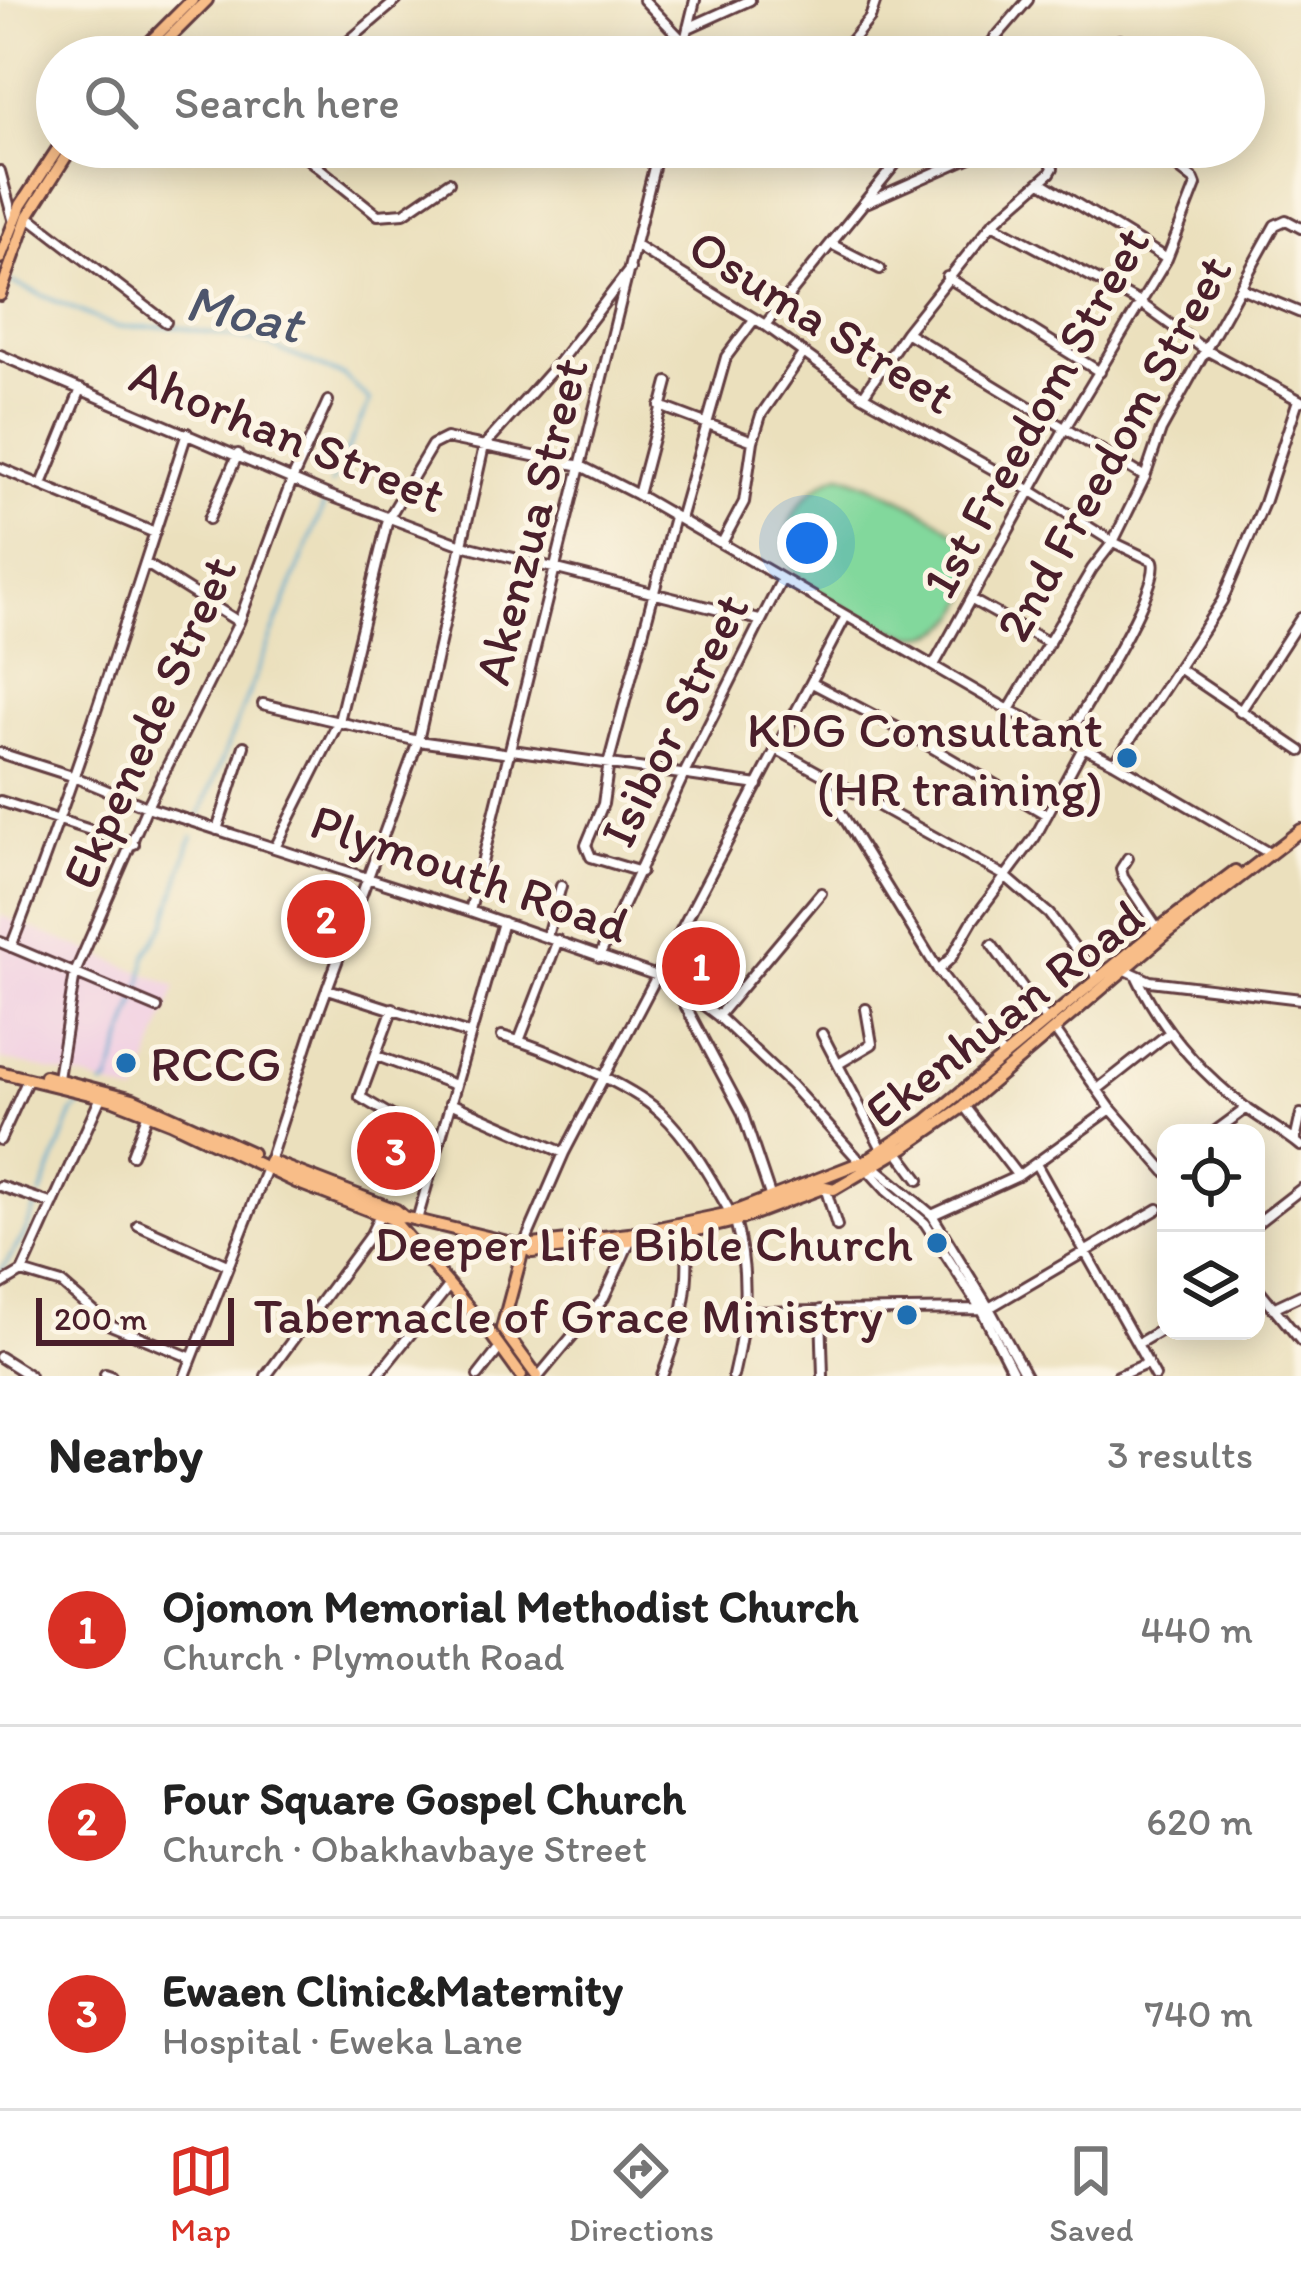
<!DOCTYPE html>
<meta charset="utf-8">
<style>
:root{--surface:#fff;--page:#f2f2f2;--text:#222;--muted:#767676;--line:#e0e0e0;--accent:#d93025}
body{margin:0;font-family:Itim,sans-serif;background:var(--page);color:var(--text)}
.controls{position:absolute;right:36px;bottom:36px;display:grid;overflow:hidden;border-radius:24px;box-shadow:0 6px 30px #0003}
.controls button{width:108px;height:108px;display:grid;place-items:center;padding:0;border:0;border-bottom:3px solid var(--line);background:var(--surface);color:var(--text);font:60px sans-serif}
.scale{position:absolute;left:36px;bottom:30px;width:198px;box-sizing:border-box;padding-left:12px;border:6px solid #4a1f2b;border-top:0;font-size:33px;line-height:42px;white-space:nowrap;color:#4a1f2b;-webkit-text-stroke:9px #fcf5e5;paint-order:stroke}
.you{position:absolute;left:807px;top:543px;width:42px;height:42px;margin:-30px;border:9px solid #fff;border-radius:50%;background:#1a73e8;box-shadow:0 0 0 18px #1a73e833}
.badge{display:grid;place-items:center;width:78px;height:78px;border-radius:50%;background:var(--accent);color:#fff;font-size:39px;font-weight:700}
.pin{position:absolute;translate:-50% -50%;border:6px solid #fff;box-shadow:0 3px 12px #0006}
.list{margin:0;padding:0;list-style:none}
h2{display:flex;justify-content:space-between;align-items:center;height:156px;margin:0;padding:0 48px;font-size:51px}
h2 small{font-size:39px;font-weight:400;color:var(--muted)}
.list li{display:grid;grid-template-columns:78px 1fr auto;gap:36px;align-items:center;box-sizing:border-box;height:192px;padding:0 48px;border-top:3px solid var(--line)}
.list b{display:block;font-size:45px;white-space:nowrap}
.list p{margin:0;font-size:39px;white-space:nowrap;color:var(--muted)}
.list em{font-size:39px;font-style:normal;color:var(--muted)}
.icon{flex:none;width:66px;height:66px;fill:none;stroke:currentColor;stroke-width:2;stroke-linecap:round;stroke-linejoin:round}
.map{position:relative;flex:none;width:1301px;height:1376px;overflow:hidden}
.search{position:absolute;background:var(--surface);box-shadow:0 6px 30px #0003;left:36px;right:36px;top:36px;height:132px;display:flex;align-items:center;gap:30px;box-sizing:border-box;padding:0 42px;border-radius:66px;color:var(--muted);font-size:45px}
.sheet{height:732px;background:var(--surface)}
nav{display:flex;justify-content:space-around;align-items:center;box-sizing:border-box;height:168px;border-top:3px solid var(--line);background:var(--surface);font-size:33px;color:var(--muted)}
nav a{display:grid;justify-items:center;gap:6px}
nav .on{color:var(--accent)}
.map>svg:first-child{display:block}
</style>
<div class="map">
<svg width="1301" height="1376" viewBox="0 0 1301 1376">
<rect width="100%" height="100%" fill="#fcf5e5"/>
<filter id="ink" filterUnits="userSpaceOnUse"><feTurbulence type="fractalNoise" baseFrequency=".00833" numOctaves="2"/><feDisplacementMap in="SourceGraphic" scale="24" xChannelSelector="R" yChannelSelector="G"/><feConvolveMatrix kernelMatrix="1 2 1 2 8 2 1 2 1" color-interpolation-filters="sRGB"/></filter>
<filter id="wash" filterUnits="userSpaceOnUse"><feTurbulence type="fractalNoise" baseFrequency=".004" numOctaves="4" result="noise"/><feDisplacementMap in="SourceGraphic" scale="48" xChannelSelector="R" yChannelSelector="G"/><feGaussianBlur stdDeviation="2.7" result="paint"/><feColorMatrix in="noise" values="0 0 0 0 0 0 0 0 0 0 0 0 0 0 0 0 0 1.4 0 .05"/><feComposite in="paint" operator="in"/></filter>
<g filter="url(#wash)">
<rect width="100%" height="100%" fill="#ebe0bd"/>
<path fill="#f1d0e2" d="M0,915L176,986L137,1096L90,1080L0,1059Z
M390,1130L418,1146L402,1173L374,1157Z"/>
<path fill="#82d89c" stroke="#667c64" stroke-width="3" d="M841,474C871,483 953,521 969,547C981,568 974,588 963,608C954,625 940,635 920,636C894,637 804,591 792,568C771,530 807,484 841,474Z"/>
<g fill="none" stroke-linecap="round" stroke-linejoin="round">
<path stroke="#52a6ce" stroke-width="3" d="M11,282L116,327H176L260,342L344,376L370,401L331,484
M199,817L327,497
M103,1086L109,1082L142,982L146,955L166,922L192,836
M41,1195L73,1112L88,1097
M0,1273L24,1235L37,1204"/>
</g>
</g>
<g filter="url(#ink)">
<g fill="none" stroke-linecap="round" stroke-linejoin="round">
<defs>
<path id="minor" d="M644,0L685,43
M688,28L750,0
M995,37L1006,57
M163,44L179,57
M330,57L397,0
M681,57L695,0
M838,57L870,18L876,0
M979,57L1028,0
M1059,57L1120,40
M293,147L378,215L404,213L449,182
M0,171L13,219
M1041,182L1167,259
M868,202L993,147
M28,216L166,322
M992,224L1139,302L1204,349L1301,401
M831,244L880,269
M636,246L765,325L863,396L1033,492L1113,542L1153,561C1162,586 1084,709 1067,738
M947,277L1100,372
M1241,288L1301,313
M765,325L909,147
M906,332L1145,477
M0,355L328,495L462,545L759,620
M863,396L906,332L992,224L1050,173L1053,168L1046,147
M660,406L753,441
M0,468L155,533
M42,484L81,389
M638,495L668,382
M209,519L238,454
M680,519L726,357L753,321
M722,543L744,502L753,441L761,415L803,354
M145,563L239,622
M972,600L1049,643
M934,665L1065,428L1167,259L1196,185L1194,180L1152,147
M1178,668L1301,751
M812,683L907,733L1047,815
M263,704L418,741L510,754
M1009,710L1092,569L1113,542L1145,477L1161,430L1275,225L1286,220L1301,228
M1240,712L1301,618
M776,749L1005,876L1049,914L1098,978
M512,750L758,785
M0,753L72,776L147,807L470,911L672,981L718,1016L791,1085L887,1191L925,1223L981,1309L1015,1376
M1115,763L1222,601L1264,503L1298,400
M825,777L838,808L938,970L1004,1057
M0,801L134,844
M217,830L244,746
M276,846L339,721L388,519L432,445L446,438L581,466L638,495L1009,710L1115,763L1269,853
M1128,858L1121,869L1123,877L1158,929
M641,872L591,857L586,845L603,804L609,761L674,517
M470,911L659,147
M547,936L561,886
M0,942L157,1008
M992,945L1047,1021
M11,947C77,778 131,605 187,433
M599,957L685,772L782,579
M938,970L951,958L973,920L1035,837L1084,746
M1126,970L1150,981L1301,999
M1137,977C1162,1031 1200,1072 1246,1108C1264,1121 1284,1132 1301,1146
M676,988L742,1112L771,1198
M328,989L469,1034
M393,1008L360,1097L439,1144
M718,1016L821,893
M1054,1029L1111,1109L1166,1172
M822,1034L882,1149
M502,1036C543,1047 631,1085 661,1113C690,1140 711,1179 730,1212
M519,1041L558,940
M377,1056L455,1085
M840,1063L872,1044L866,1009
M58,1078L75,973L147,807L239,622L292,480L328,401
M1098,1089L1169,1033
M101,1097L22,1272L62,1284L108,1324L192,1358
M450,1103L564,1153
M964,1106L1018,1176
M1213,1133L1247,1108
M0,1140L28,1079
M1295,1141L1301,1114
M898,1152L919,1180
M132,1155L148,1113
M870,1163L932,1215L989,1308L1026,1376
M1036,1164L1155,1376
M0,1186L53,1204
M825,1187L837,1226
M932,1215L1018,1176L1111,1109
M417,1220L503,922
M1256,1224L1301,1189
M138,1225L227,1265
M524,1245L564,1153L846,616
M0,1285L22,1272
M1256,1286L1301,1341
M989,1308L1158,1209
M1273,1308L1301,1295
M821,1310L823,1376
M745,1312L981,1309
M1139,1343L1166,1327
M0,1357L30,1376
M105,1374L111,1376
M185,1376L267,1168L313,1027L418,741L484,446L560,361L630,269
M266,1376L371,1234L380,1215
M377,1376L449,1286
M478,1376L499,1349
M539,1376L604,1298L629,1243
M662,1376C680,1329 693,1283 685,1233
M733,1376C746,1322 750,1274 735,1221
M1118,1376L1146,1364"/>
<path id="major" d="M135,57L192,0
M150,57L207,0
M0,258L21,205L59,147
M0,295L28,216L72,147
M0,1072L114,1100L170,1122L296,1182L392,1219L404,1217L524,1246L532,1252L685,1233L735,1221L825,1187L834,1189L905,1147L964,1106L1166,934L1301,830
M45,1076L133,1099L252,1153
M269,1161L396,1210L404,1217
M392,1219L487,1329L521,1376
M524,1246L629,1234L731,1213L867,1160L926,1121L1158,929L1235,871
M524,1246L502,1328L537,1376"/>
</defs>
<use href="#minor" stroke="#623c41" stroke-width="14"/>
<use href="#major" stroke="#623c41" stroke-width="16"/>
<use href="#minor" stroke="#fff" stroke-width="8"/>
<use href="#major" stroke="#f8bd88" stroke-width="10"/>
</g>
</g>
<g fill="#1f6fb2" stroke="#fcf5e5" stroke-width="4.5">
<circle cx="1127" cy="758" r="12"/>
<circle cx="126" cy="1063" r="12"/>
<circle cx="937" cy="1243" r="12"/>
<circle cx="907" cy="1315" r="12"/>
</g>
<g text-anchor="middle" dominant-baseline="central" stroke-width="10" stroke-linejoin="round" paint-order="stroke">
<g font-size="51" fill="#4a1f2b" stroke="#fcf5e5">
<text transform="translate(822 321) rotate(32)">Osuma Street</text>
<text transform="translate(1035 412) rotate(-61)">1st Freedom Street</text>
<text transform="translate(288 435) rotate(22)">Ahorhan Street</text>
<text transform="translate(1113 448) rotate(-61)">2nd Freedom Street</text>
<text transform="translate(531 521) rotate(-76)">Akenzua Street</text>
<text transform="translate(674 720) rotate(-64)">Isibor Street</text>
<text transform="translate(149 722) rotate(-66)">Ekpenede Street</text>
<text transform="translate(470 873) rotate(19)">Plymouth Road</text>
<text transform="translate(1004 1014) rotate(-38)">Ekenhuan Road</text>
</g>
<g font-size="51" fill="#4a1f2b" stroke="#fcf5e5" text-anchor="end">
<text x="1103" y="729">KDG Consultant<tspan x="1103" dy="59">(HR training)</tspan></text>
<text x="150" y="1063" text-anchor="start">RCCG</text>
<text x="913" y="1243">Deeper Life Bible Church</text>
<text x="883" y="1315">Tabernacle of Grace Ministry</text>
</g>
<g font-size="54" font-style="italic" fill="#4d556c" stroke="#fcf5e5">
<text transform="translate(244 313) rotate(12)">Moat</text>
</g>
</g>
</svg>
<div class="controls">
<button><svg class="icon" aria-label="locate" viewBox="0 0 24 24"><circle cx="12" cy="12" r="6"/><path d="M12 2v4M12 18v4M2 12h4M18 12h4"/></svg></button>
<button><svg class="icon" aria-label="layers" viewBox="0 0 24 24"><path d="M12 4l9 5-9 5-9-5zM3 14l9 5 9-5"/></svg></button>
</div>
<div class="scale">200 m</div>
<div class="you"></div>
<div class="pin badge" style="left:701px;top:966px">1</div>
<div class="pin badge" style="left:326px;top:919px">2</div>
<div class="pin badge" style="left:396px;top:1151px">3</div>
<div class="search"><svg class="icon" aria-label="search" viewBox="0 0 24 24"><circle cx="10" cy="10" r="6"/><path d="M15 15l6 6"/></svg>Search here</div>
</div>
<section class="sheet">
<h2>Nearby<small>3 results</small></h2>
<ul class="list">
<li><span class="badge">1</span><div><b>Ojomon Memorial Methodist Church</b><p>Church · Plymouth Road</p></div><em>440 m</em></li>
<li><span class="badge">2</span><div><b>Four Square Gospel Church</b><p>Church · Obakhavbaye Street</p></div><em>620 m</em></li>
<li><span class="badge">3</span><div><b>Ewaen Clinic&amp;Maternity</b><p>Hospital · Eweka Lane</p></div><em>740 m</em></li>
</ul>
</section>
<nav>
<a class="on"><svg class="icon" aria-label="map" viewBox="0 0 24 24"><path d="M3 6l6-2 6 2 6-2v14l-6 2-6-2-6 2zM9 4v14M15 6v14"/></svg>Map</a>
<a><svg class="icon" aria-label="directions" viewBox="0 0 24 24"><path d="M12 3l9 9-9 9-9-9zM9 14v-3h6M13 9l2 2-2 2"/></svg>Directions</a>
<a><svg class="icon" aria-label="saved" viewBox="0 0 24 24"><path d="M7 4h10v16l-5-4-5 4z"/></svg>Saved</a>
</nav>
